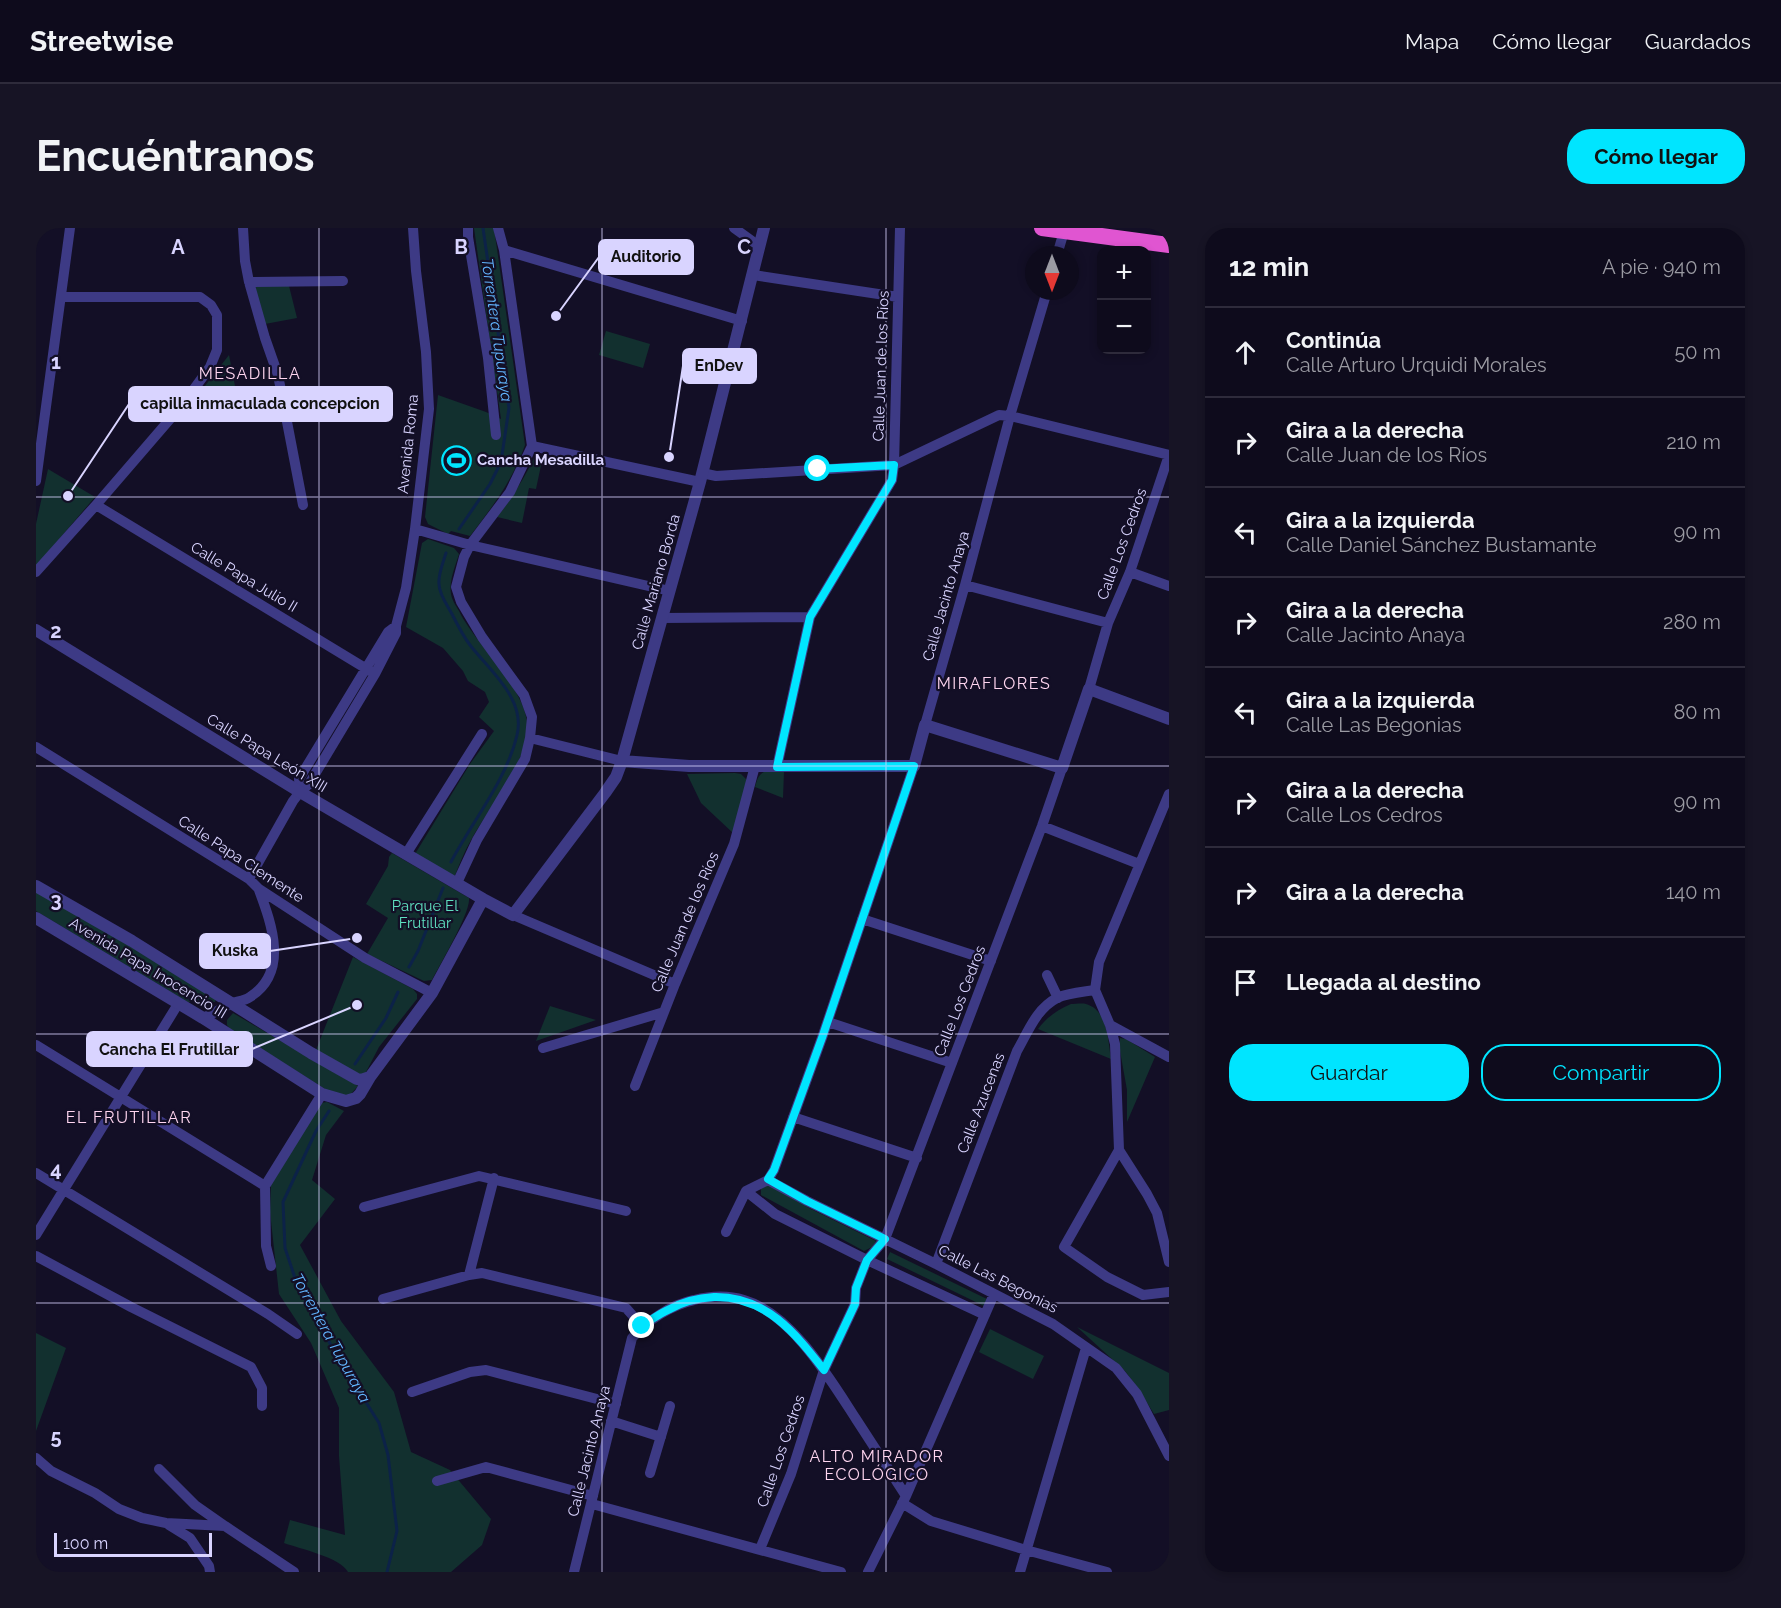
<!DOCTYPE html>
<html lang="es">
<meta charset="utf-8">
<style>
:root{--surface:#0e0b1c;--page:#171425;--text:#f1f3f6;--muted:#9b9ba3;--line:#2e2b3b;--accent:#00e5ff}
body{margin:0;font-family:Raleway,sans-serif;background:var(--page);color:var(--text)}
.controls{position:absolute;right:18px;top:18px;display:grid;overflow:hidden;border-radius:12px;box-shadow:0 3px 9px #0003}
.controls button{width:54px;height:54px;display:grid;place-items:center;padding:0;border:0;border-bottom:2px solid var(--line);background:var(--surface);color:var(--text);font:30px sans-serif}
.compass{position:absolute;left:989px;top:18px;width:54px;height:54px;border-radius:50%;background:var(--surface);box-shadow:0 3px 9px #0003;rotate:180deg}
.scale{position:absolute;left:18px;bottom:15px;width:158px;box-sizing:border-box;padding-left:6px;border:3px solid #d9d4ff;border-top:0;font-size:16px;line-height:21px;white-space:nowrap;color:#d9d4ff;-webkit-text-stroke:4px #130f26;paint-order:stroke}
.stop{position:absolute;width:18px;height:18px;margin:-14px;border:4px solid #00e5ff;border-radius:50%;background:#fff}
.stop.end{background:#00e5ff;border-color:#fff;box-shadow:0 2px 6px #0008}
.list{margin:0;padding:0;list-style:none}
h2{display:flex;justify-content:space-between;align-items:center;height:78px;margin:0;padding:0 24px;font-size:26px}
h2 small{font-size:20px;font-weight:400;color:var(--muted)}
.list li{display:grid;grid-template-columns:39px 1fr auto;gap:18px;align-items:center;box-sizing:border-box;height:90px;padding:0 24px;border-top:2px solid var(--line)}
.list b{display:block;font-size:22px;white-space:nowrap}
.list p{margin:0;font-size:20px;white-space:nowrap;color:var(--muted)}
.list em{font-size:20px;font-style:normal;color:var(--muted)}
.actions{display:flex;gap:12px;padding:18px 24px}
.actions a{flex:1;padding:14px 0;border:2px solid var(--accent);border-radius:24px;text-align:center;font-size:21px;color:var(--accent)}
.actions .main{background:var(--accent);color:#111}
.icon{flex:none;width:33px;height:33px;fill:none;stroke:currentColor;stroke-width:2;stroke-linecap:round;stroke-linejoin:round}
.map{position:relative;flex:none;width:1133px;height:1344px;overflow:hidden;border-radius:24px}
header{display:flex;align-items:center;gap:36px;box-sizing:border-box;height:84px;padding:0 30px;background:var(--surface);border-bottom:2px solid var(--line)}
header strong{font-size:28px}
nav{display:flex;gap:33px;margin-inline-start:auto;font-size:21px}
.intro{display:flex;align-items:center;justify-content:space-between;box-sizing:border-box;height:144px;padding:0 36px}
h1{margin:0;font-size:42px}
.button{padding:15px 27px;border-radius:24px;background:var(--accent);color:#111;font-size:21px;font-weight:700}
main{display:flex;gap:36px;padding:0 36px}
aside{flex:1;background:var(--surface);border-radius:24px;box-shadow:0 3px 9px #0003}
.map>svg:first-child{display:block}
</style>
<header>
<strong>Streetwise</strong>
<nav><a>Mapa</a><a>Cómo llegar</a><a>Guardados</a></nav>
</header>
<div class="intro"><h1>Encuéntranos</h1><a class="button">Cómo llegar</a></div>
<main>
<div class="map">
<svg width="1133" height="1344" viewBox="0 0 1133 1344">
<rect width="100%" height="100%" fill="#130f26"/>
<path fill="#12302f" d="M438,0H458L489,217C478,250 455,281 434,308L415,303L412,306L392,296L389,289L402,167L450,184L465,191Z
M220,58H253L261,90L229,96L218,63Z
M570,103L614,116L607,140L563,127Z
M193,127L204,184L173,188L154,177Z
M500,226L507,228L500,261L493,260L486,295L461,289C477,269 489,249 500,226Z
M12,241L59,269L0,338V296Z
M392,311L418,320L423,326C419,339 413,352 415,366C416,372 420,378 423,383C439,416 493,464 491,499C489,541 454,577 435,612C428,624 423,637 418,650L379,626L434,536L458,503L443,489L453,474L449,464L432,453L427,443L407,420L370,399L386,315Z
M730,543L748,544L747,570L719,559C721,552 722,546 730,543Z
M699,545L705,546L710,551V556L697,605L665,575L651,546Z
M356,625L433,670C435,684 404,736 396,752L388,753L331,726L352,690L330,676L352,638L353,629Z
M0,662L180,770L179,774H152L0,683Z
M317,729L377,761L381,766V771L343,819L330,844L326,848L280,822Z
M1035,776C1039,776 1046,775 1050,776C1072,782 1072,813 1075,831L1002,801C1011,789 1021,782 1035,776Z
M514,778L560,792L500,813Z
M197,785L322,858L313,868L297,866L194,801L191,797V792Z
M1084,810L1090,811L1119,829L1091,894V862L1084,823Z
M291,874L308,883L290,907L276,952L299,971L264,1017L305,1093L358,1164L375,1224L414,1242L455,1291L446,1317L415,1344H312C304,1329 264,1321 248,1315L254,1292L309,1307L303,1228V1180L275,1115L243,1066L234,984L235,957L285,875Z
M733,956L775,981L840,1013L838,1018L828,1023L725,967V961L727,958Z
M854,1024L951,1071L948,1078L851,1031Z
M1041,1099L1133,1145V1182L1118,1186L1102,1160L1089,1143Z
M954,1101L1008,1128L997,1151L943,1124Z
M0,1105L30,1120L0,1203Z"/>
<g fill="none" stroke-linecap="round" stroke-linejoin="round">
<path stroke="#0c2248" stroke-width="3" d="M423,301L454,256L465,234L473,180L447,0
M410,325C407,335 402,346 403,356C403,366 411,377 416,386C421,396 427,408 434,417C454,443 490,471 481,507C471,551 436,594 415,634
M373,739L382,723L407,660
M319,836L350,790L362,764
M293,883L280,903L247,974L249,1020L261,1056L301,1128L343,1195L352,1227L361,1303L351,1344"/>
<path stroke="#3d3a85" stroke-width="10" d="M207,0L209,33L213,54L229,110L242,147L267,277
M432,0V9L452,130L460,207
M698,0L723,18
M468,22L706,93
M1021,27L1029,0
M717,47L862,69
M213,54L307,53
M496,218L664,254
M666,245L680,248L858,237L963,187L974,188L1133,227
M0,253L34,0
M60,277L339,446
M379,301L434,317L634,363
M0,344L60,277L147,176L174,139L181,122V87L175,77L164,69H25
M1094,344L1133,358
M929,357L1072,395
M626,390L774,389
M1053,461L1072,395L1094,344L1133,227
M889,497L929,357L974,188L1011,63
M494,510L586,533
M0,519L213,651L223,661L329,730L396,765
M741,539L774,389L856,252L858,237L864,0
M264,564L263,551L352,404L360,398
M1133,566L1063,734L1059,762L1074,797L1079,816L1083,922L1111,966L1121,985L1133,1034
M1006,598L1103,636
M370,626L446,506
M213,651L257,573L264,564L273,556L339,446L360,405V398L370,360L379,301L393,181L390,124L380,43L377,0
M421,655L441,612L489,531L494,510L496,489L488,467L446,409L425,374L420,359L428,329L434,317L474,264L496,218L468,22L462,0
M477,687L639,756
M826,691L955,733
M1011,747L1022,770
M167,790C177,786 186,780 196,775C202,773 209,773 214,769C253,744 236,697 223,662
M792,794L916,835
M1074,797L1133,829
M0,817L229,958
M507,820L628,784
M599,858L639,756L698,616L719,538
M757,889L881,930
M1083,922L1028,1019L1071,1049L1107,1067L1133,1064
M0,945L232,1086L261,1106
M732,952L771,973L900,1036L1017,1096L1080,1140L1088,1150L1101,1166L1133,1228
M710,963L739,986L831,1032L949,1087
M328,979L443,948L590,983
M690,1004L710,963L732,952L738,942L787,807L878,538
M0,1007L142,776
M0,1028L95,1079L215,1139L226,1160V1178
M900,1036L981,823C992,804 1000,781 1021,770C1032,765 1047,764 1059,762
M235,1038L230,1018L229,958L286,866
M433,1047L458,950
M347,1071L433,1047L446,1045L590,1080L606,1098
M376,1164L434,1144L450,1142L580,1176
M575,1193L625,1209
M0,1230L15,1243L59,1265L83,1281L106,1290L130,1295L189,1298L258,1344
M123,1241L159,1277L189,1298
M614,1245L634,1178
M401,1253L450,1239L557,1268
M866,1275L895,1293L990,1322L1071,1344
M556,1276L805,1344
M133,1297L154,1310L173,1338L174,1344
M724,1321L755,1246L788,1142L819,1076L820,1060L831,1032L849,1011L1006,598L1026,540
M538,1344L596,1110C612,1092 635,1077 658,1072C674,1068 692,1067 708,1072C756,1086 794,1151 820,1191C836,1216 853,1242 870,1268
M832,1344L870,1268L958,1066
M984,1344L1050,1120"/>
<path stroke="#3d3a85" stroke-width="12" d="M0,402L264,564L447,671L477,687L569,565L580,549L586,533L664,254L728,0
M586,533L653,538H878L889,497L1026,540L1053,461L1133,491
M0,658L96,713L275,825L321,851L325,852L334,849
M0,690L167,790L286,866L310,873L320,870L324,866L334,849L396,765L447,671"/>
<path stroke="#e055d1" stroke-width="16" d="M1006,0L1133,17"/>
</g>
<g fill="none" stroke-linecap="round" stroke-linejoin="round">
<path stroke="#00e5ff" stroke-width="8" d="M606,1098C615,1092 624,1085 634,1081C648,1073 662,1070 678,1069C730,1068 759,1105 788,1142L819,1076L820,1060L831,1032L849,1011L771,973L732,951L738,942L787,807L878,538L741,539L774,389L856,252L858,237L782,241"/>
</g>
<path fill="none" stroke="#d9d4ff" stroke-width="1.5" stroke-opacity="0.55" d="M283,0V1344M566,0V1344M850,0V1344M0,269H1133M0,538H1133M0,806H1133M0,1075H1133"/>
<defs>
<symbol id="stadium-ring" viewBox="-11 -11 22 22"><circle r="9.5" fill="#130f26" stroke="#00e5ff" stroke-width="1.5"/><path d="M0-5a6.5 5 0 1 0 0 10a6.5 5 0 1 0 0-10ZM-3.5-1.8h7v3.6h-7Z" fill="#00e5ff"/></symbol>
</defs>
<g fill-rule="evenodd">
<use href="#stadium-ring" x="404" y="216" width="33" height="33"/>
</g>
<g text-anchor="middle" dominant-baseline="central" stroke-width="4.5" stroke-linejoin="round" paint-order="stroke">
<g font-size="15" fill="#d9d4ff" stroke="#130f26">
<text transform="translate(845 138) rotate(-88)">Calle Juan de los Ríos</text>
<text transform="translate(372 216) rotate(-84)">Avenida Roma</text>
<text transform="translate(1086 316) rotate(-70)">Calle Los Cedros</text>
<text transform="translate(208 349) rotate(31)">Calle Papa Julio II</text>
<text transform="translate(620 354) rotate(-74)">Calle Mariano Borda</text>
<text transform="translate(910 368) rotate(-74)">Calle Jacinto Anaya</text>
<text transform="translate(231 525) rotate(31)">Calle Papa León XIII</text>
<text transform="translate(205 631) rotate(33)">Calle Papa Clemente</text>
<text transform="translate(649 694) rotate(-67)">Calle Juan de los Ríos</text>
<text transform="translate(112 740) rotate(31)">Avenida Papa Inocencio III</text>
<text transform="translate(924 773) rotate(-69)">Calle Los Cedros</text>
<text transform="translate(945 875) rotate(-69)">Calle Azucenas</text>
<text transform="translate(962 1051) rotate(27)">Calle Las Begonias</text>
<text transform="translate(553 1223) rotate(-76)">Calle Jacinto Anaya</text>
<text transform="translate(745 1223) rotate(-71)">Calle Los Cedros</text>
</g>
<g font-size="15" font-weight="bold" fill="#d9d4ff" stroke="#130f26" text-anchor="start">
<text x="441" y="232">Cancha Mesadilla</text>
</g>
<g font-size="15" fill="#5fe0c0" stroke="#130f26">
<text x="389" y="678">Parque El<tspan x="389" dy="17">Frutillar</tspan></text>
</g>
<g font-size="16" font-style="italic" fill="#62b6ff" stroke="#130f26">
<text transform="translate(461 102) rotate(82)">Torrentera Tupuraya</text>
<text transform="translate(295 1110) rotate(61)">Torrentera Tupuraya</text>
</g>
<g font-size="16" letter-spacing="1.5" fill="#ffd6f0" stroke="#130f26">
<text x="214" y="145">MESADILLA</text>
<text x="958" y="455">MIRAFLORES</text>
<text x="93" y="889">EL FRUTILLAR</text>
<text x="841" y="1228">ALTO MIRADOR<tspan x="841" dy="18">ECOLÓGICO</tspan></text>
</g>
</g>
<g font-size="20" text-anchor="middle" font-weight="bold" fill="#d9d4ff" stroke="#130f26" stroke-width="4.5" stroke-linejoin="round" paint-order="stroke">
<text x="142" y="26">A</text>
<text x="425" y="26">B</text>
<text x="708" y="26">C</text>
<text x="20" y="141">1</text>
<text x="20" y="410">2</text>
<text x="20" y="679">3</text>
<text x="20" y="948">4</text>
<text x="20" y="1216">5</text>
</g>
<path fill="none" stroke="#d9d4ff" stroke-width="2" d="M520 88L563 29M633 229L647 138M32 268L93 176M321 710L234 723M321 777L216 821"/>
<g fill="#d9d4ff" stroke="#130f26" stroke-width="2">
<circle cx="520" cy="88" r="6"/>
<circle cx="633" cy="229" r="6"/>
<circle cx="32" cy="268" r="6"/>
<circle cx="321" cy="710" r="6"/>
<circle cx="321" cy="777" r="6"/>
</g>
<g fill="#d9d4ff" stroke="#d9d4ff" stroke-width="2">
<rect x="563" y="12" width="94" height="34" rx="6"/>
<rect x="647" y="121" width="73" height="34" rx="6"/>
<rect x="93" y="159" width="263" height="34" rx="6"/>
<rect x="164" y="706" width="70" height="34" rx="6"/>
<rect x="51" y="804" width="165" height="34" rx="6"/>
</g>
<g font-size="16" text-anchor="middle" font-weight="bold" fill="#111">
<text x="610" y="34">Auditorio</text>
<text x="683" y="143">EnDev</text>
<text x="224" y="181">capilla inmaculada concepcion</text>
<text x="199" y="728">Kuska</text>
<text x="133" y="827">Cancha El Frutillar</text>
</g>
</svg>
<div class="controls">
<button>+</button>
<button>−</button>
</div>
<svg class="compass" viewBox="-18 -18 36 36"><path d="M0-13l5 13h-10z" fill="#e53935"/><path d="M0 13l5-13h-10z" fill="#9b9ba3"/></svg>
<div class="scale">100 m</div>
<div class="stop" style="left:782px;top:241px"></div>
<div class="stop end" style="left:606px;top:1098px"></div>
</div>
<aside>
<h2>12 min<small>A pie · 940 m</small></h2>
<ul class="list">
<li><svg class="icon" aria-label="ahead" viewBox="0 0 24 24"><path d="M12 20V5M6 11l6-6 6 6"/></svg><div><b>Continúa</b><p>Calle Arturo Urquidi Morales</p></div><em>50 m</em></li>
<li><svg class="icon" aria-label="right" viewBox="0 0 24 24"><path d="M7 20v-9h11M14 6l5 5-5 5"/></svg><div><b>Gira a la derecha</b><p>Calle Juan de los Ríos</p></div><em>210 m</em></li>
<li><svg class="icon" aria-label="left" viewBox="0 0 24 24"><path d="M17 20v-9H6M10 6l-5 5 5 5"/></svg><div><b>Gira a la izquierda</b><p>Calle Daniel Sánchez Bustamante</p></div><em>90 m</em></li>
<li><svg class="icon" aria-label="right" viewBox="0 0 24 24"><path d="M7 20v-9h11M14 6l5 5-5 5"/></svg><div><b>Gira a la derecha</b><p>Calle Jacinto Anaya</p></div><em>280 m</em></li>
<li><svg class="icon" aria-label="left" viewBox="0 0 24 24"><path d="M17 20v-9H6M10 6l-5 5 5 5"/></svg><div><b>Gira a la izquierda</b><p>Calle Las Begonias</p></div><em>80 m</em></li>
<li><svg class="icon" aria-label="right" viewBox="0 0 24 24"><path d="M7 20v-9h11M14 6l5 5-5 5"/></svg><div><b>Gira a la derecha</b><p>Calle Los Cedros</p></div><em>90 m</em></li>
<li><svg class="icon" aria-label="right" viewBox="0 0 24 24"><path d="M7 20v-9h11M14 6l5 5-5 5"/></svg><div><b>Gira a la derecha</b></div><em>140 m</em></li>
<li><svg class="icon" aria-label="arrive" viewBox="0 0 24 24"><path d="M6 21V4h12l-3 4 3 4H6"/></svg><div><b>Llegada al destino</b></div></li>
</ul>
<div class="actions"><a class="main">Guardar</a><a>Compartir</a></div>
</aside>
</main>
